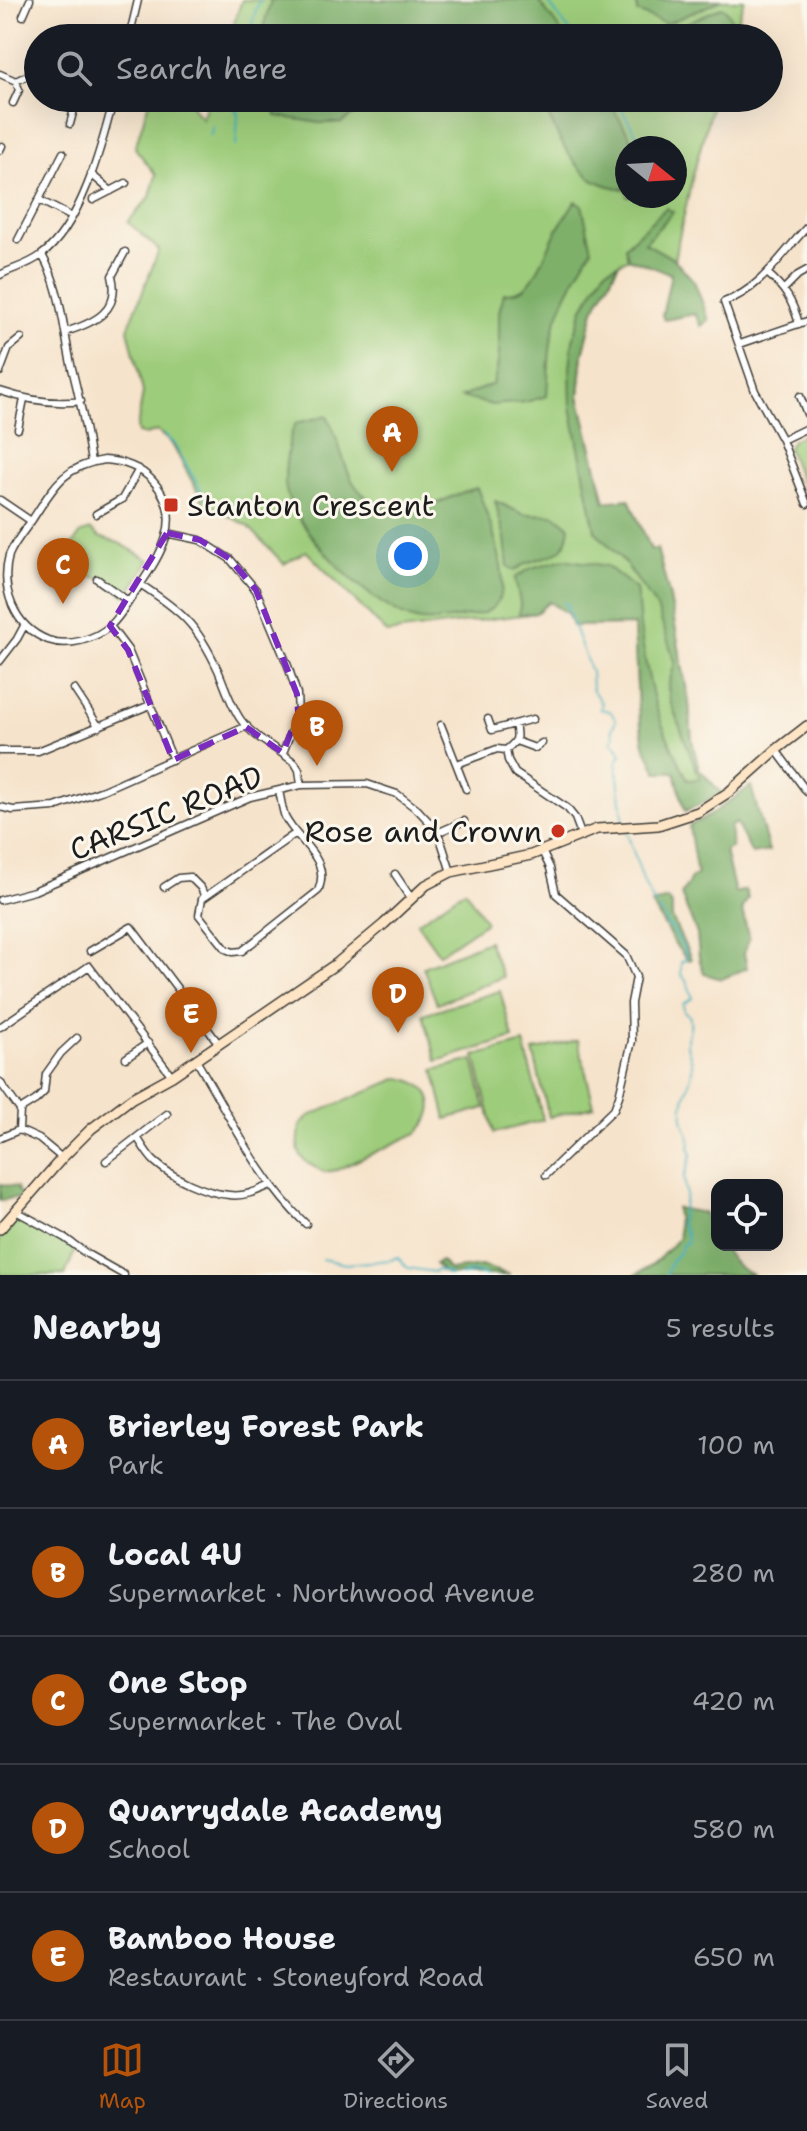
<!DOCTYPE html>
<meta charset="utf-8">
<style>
:root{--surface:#171b24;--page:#20242c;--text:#f1f3f6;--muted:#9ea1a6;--line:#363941;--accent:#b45309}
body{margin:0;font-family:"Shantell Sans",sans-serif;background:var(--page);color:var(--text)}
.controls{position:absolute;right:24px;bottom:24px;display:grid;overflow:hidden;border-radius:16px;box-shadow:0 8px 32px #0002}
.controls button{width:72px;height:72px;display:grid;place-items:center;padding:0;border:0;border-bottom:2px solid var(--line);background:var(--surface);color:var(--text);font:40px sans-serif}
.compass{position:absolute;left:615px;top:136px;width:72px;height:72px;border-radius:50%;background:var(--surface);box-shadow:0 8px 32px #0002;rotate:108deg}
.you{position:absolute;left:408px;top:556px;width:28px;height:28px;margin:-20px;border:6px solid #fff;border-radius:50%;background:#1a73e8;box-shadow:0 0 0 12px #1a73e833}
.badge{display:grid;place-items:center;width:52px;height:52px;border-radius:50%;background:var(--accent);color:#fff;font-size:26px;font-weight:700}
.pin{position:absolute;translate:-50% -66px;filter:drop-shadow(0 2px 4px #0008)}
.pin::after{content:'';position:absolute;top:42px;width:28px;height:24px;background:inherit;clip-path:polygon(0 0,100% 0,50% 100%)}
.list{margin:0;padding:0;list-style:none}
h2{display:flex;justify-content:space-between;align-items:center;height:104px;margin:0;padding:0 32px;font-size:34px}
h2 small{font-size:26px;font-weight:400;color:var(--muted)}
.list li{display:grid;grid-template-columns:52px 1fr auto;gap:24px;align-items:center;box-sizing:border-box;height:128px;padding:0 32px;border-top:2px solid var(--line)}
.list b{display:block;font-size:30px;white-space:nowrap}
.list p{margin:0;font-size:26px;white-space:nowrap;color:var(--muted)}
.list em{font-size:26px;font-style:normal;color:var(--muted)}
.icon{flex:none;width:44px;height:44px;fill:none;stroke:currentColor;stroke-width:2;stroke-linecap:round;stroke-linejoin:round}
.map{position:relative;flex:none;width:807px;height:1275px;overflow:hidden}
.search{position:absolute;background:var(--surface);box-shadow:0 8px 32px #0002;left:24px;right:24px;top:24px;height:88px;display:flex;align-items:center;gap:20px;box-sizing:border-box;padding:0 28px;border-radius:44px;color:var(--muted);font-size:30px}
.sheet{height:744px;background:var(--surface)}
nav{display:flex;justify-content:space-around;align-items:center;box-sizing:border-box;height:112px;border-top:2px solid var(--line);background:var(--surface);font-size:22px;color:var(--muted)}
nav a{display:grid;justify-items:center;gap:4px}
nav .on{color:var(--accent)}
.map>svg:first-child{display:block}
</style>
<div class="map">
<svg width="807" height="1275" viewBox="0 0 807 1275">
<rect width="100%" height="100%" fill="#fbf7ec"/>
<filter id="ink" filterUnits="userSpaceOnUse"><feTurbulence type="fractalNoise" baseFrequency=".0125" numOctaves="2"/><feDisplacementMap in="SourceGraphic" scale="16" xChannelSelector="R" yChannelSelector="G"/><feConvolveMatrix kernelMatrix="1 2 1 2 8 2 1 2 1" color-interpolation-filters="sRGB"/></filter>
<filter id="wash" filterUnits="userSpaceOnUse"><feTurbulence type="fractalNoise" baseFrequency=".006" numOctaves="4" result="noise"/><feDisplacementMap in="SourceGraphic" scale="32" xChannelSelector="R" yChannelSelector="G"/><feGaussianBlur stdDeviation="1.8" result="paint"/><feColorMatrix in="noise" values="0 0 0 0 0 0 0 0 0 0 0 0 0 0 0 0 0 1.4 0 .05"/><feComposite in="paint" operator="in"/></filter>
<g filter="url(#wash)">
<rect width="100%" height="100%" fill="#f6e3cb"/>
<path fill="#9dcc7a" stroke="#5c744b" stroke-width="2" fill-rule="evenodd" d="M242,0H744L732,38H229Z
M150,98H188L196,112L202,118L209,98H714L693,175L671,273L629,258L619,263L594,310L583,354L579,396L605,502L629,499L651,550L657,549L670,598L689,703L692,741L699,769L722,794L685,811L675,772H657L644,744L638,707L634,625L572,626L568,614L549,602L536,613L387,633L306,551L284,564L248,526L204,503L172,444L157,431L146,435L138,433L137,428L143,392L128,329L159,250L128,222L150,197L156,175L135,148ZM627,148H675V196H627Z
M804,434L807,441V498L788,448L792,440Z
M91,530L99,537L119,543L150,560L127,595L125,596C115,589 102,576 89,576C79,576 73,582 62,580L61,561L81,533Z
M465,890L486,922L439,954L417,923Z
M488,941L503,977L437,1004L423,967Z
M500,991L513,1038L437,1061L423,1014Z
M578,1040L594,1106L549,1117L533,1051Z
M524,1043L543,1120L494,1133L475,1056Z
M473,1060L485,1108L446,1119L434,1070Z
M399,1078C433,1082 443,1110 417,1133L337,1170L324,1172L307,1163L301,1156L298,1148L300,1125L309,1116Z
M17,1217L71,1246L75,1251L65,1275H0V1234Z"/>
<path fill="#7eb06a" stroke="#4d6643" stroke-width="2" d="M271,0H538L566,38H271L264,25Z
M637,0H720V1L666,24L637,12Z
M722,7C732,13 735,28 732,38H659L660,35Z
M274,98H386L360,106L353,115L341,123H320L276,116Z
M537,98H607L637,148H627V190C615,187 600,185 590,177C566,159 553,126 541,100Z
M575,201L582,205L592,249C579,271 566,293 558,316C548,341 549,370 547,396L526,402L492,405L461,397L493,384L497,369L499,353V312L504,293C510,293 519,291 523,289C535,282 548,248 555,234C560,223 569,212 575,201Z
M666,208L673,212L645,243L674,259L694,281L709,320L701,326L695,314L665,320L662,316L671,274L628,258L625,246Z
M619,263L594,310L583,354L579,396L605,502L629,499L651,550L657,549L670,598L689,703L692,741L699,769L722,794L685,811L675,772H657L644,744L638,707L634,625L572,626L568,614L549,602L536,613L519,615L520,603L515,578L531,568L564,559L607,566L636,589C638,602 639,614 640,626C643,650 648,676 654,700C662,728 675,754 688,780L700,779L670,701L668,687L675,662L657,608L625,563L595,531L571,407L570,368L573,340L583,308L605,270Z
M327,416C346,449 341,492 383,506C396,510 406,513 419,509C439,505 457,492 477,488C487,514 511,573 499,599C492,614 477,615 463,617C450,619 433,623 420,621C377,613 300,536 287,494C282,479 288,436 296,423Z
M495,501L523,514L555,515L570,527C566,555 556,553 533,561C526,563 520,567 515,571L508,566L505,538Z
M751,786L769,851L752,854L736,823L730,827L732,847L725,851L735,893L745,890L748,898L742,910L749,939L744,953L747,968L722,979L704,974L699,958L697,934L681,895L692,877L697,875L689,826L709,816Z
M667,899L672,906V918L691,959L688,961L676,946L652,904Z
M0,1184L17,1187L18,1192L22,1195L20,1199L12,1198L0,1201Z
M676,1208L704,1213L717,1245C726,1248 725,1252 731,1259C737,1267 745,1272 754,1275H635C658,1262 662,1256 679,1237Z
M441,1261L449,1270L481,1266L510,1275L446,1274L435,1264Z"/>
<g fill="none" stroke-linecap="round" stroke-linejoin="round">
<path stroke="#3faebc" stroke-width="2" d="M546,0L575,38
M249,37L255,12L260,0
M231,98L238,115L236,146
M615,98L644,148
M210,136L213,126
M163,434L174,444L206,499
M564,603L568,605L567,608L591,672L592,689L602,704L600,709L610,711L616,720L612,729L614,737L611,741L616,745L621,755L616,763L624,824
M626,830L644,883L655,905
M659,909L666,919L667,926L671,927C677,937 682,946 687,957L686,960L681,962V974L687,982L693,998L683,1004L684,1012L689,1015C690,1019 691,1023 690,1027C689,1033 686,1039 687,1045C688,1054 694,1060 692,1070C690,1087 681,1098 683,1118C684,1129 693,1135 689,1147L692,1154L684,1177L686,1195L680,1223L687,1236V1243L683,1244L678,1254L672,1260L666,1275
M322,1259L346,1264L391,1260L397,1257L408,1268L434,1272L437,1270L448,1273L449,1275
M461,1275L472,1272L486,1275"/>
</g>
</g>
<g filter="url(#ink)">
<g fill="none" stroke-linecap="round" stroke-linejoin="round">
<defs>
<path id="street" d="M23,16L30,0
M95,38H102
M129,38L138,0
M0,74L16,81L38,70
M13,103L19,90L16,81
M70,124L77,98
M0,150L2,146
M91,174L111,191
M39,200L72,217
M93,200L126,183
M807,227C781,255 761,289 724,302L755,391L782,440L807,504
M18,240L63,153
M42,255C61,287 63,328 71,364C79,396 86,429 91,462
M767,273C785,288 793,302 799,324
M0,275C13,268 28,265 40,256C81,227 102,145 114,98
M784,289L798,275L807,270
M65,332C94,323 121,311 112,276L125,252
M740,344L807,321
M0,372L9,348L21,338
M0,391C27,400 53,405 81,401
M800,396L807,414
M18,429L24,399
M782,440L807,428
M104,460C123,461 140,467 153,481C187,519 159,557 136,591C128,602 121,616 111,625C95,640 68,647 48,640C14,627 0,589 9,555C14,543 24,531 32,520C53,488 63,466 104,460Z
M0,500L31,521
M96,514L122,499L139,469
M167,533L200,540L230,559L256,590L288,666L297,694L298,713L283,753
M97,579L128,601
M140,584C181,611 197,624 218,670C225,686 231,706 241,720C254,738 278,749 295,763L299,770L301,785
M110,626L128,650L173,760
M0,661L17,639L24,626
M74,689L99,727
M488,719L492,730L533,719
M441,725L466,789
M516,741L535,748L542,743
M506,750C518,740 518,739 515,724
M776,750L807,792
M0,751H38L150,705
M457,764L497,749L506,750L508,760L515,773L567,808L575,818L581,834
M279,791C281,799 282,809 285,817C298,843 332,859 318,891L242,951L233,952L226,949L199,915L202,899L296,833
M0,807L13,810L55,807L103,790L247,726
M437,833L464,821
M542,851L550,868L556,894L626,955L636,977L631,1003L632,1041L619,1096L614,1109L546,1175
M395,874L411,898
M164,887L178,878L190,877L201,888L205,897
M0,900L34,891L250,797L301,785L367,784L397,794L418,810L432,825L440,838L451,872
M90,951L131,927L219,1044
M0,1027L89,966L172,1076
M126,1058L148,1043
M196,1060C229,1114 259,1181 306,1224
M0,1082L20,1110L19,1130
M20,1110L36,1100L44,1092L46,1074L61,1053L77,1038
M137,1137C142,1145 148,1156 155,1162C173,1178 205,1193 229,1195C244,1197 257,1191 271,1185
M0,1138L19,1130L39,1139L62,1158
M106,1161L167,1114
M16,1211L65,1238L87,1254L124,1275"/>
<path id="secondary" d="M0,1229L62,1158L91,1129L132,1098L172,1076L336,964L384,924L426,885L451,872L531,855L597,829L658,825L698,812L729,792L776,750L807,726"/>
</defs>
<use href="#street" stroke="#3d3a36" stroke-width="9"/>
<use href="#secondary" stroke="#3d3a36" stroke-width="12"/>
<use href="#street" stroke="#fff" stroke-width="6"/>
<use href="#secondary" stroke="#fee5c5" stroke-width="9"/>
</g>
</g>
<path fill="none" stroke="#7b2cbf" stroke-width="6" stroke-dasharray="16 10" stroke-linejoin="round" d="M167,533L200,540L230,559L256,590L297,694L298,713L283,753L246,727L173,760L128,650L110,626Z"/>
<g fill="#c8321e" stroke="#fbf7ec" stroke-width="3">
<rect x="163" y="497" width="16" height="16" rx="4"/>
<circle cx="558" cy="831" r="8"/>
</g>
<g text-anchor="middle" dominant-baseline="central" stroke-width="6" stroke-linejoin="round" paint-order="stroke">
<g font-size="30" fill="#1c1c1c" stroke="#fbf7ec" text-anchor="start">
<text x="187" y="505">Stanton Crescent</text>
<text x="542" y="831" text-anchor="end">Rose and Crown</text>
</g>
<g font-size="30" fill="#1c1c1c" stroke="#fbf7ec">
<text transform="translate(166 813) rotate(-22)">CARSIC ROAD</text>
</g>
</g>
</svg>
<div class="controls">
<button><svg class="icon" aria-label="locate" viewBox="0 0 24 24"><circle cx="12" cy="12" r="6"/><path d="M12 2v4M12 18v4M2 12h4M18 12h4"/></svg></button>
</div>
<svg class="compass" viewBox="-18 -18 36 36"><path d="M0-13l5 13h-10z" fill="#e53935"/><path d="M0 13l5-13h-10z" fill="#9ea1a6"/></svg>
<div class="you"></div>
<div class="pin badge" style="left:392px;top:472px">A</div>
<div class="pin badge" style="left:317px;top:766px">B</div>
<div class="pin badge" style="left:63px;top:604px">C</div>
<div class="pin badge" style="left:398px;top:1033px">D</div>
<div class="pin badge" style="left:191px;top:1053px">E</div>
<div class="search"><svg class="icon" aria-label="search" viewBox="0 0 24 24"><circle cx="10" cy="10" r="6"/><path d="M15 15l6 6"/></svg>Search here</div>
</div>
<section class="sheet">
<h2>Nearby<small>5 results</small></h2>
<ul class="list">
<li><span class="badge">A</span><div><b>Brierley Forest Park</b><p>Park</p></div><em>100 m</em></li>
<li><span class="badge">B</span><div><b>Local 4U</b><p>Supermarket · Northwood Avenue</p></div><em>280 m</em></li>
<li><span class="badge">C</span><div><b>One Stop</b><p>Supermarket · The Oval</p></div><em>420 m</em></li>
<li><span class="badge">D</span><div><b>Quarrydale Academy</b><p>School</p></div><em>580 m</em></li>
<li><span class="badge">E</span><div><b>Bamboo House</b><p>Restaurant · Stoneyford Road</p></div><em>650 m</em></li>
</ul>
</section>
<nav>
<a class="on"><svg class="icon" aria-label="map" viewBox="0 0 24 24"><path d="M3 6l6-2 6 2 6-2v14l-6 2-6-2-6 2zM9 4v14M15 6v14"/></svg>Map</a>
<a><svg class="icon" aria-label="directions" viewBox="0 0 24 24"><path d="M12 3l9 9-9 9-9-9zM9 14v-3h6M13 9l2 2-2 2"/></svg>Directions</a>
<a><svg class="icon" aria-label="saved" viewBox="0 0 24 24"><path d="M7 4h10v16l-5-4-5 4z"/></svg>Saved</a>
</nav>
